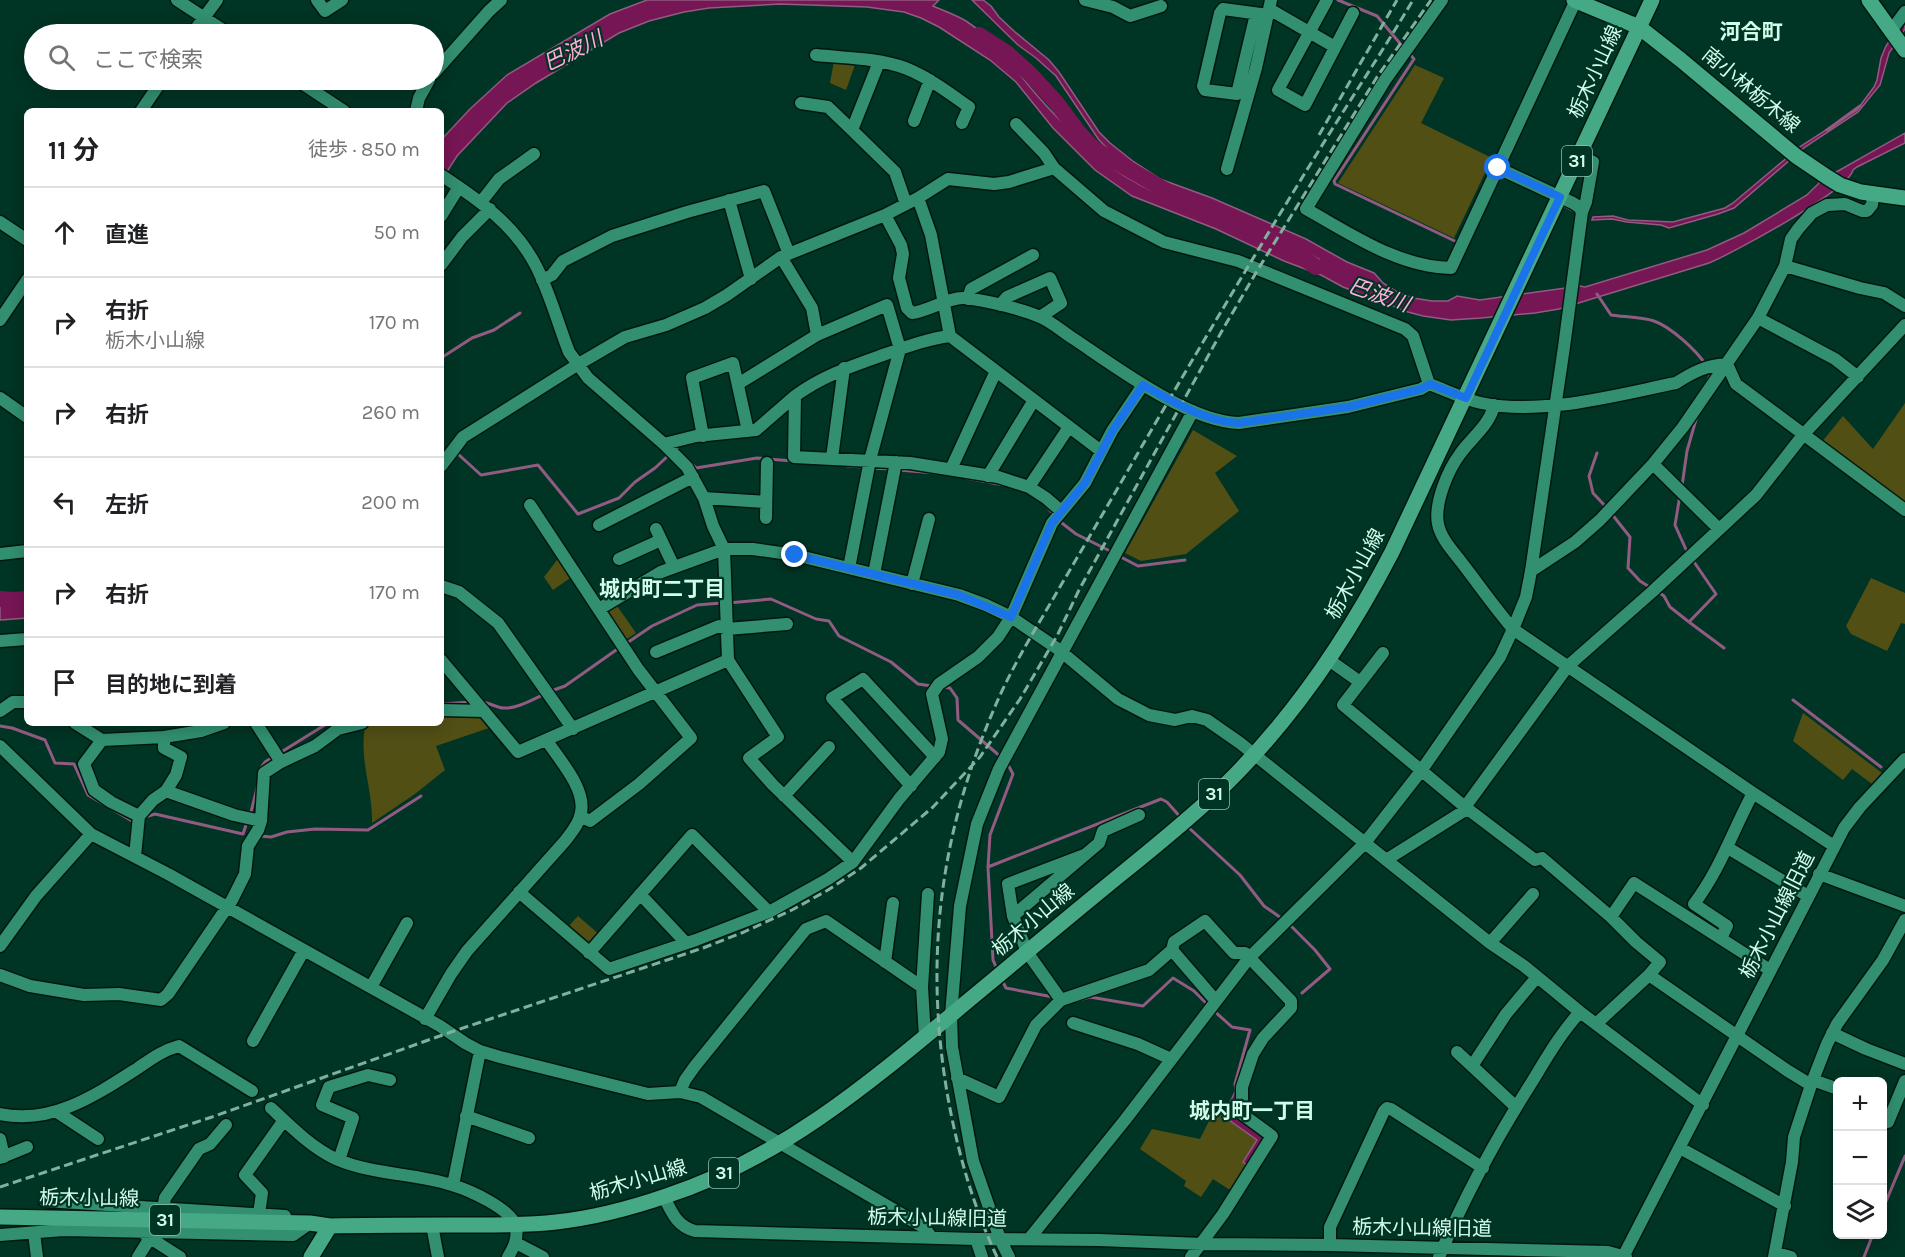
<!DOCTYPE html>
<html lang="ja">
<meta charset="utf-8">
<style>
:root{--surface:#fff;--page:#f2f2f2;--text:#202124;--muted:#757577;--line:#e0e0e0}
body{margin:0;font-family:Karla,"Noto Sans JP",sans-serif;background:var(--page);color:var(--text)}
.controls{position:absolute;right:18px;bottom:18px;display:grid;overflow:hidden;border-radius:9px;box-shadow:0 3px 15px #0003}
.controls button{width:54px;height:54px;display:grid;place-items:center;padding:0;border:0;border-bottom:2px solid var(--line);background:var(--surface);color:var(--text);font:30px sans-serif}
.stop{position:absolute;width:18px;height:18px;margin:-14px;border:4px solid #1a73e8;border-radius:50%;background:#fff}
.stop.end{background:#1a73e8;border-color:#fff;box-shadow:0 2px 6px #0008}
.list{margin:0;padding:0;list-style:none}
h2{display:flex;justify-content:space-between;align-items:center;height:78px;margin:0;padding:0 24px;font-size:26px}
h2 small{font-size:20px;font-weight:400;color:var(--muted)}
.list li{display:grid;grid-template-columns:39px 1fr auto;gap:18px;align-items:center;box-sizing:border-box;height:90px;padding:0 24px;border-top:2px solid var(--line)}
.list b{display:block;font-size:22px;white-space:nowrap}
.list p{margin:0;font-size:20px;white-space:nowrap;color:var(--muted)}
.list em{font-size:20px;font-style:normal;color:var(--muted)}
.icon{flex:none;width:33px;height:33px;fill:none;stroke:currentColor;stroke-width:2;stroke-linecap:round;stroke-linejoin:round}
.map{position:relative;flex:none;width:1905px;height:1257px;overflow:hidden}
.search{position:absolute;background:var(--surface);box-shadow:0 3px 15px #0003;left:24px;top:24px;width:420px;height:66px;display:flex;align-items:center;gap:15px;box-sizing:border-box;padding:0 21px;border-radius:33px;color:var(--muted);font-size:22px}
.panel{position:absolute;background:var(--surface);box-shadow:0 3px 15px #0003;left:24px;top:108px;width:420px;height:618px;border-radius:9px}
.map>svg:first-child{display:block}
</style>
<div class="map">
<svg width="1905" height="1257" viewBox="0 0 1905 1257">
<rect width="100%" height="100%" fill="#003425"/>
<path fill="#524f15" d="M834,61L856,62L846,90L830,83Z
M1415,65L1444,78L1421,123L1492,158L1454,238L1338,183Z
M1905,403V505L1821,443L1843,416L1873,449Z
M1193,430L1237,456L1215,473L1239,511L1186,554L1141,561L1125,553Z
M560,556L573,576L553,590L544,577Z
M1871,578L1905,593V624L1901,623L1887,651L1851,634L1846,626Z
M615,603L636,633L625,640L605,610Z
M1803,713L1882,773L1872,784L1852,769L1843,780L1793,741Z
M441,714H483L492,727L436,746L445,770L415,794L372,823C373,791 359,759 365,727L378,723H441Z
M578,916L601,936L590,948L567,928Z
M1227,1108L1229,1120L1257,1140L1243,1161L1250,1167L1233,1192L1213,1179L1201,1197L1184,1186L1186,1181L1140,1149L1152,1129L1200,1139L1215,1109Z"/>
<path fill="#771654" stroke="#925b81" stroke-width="1.5" d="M647,0H939L933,6C944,11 956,15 966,21C995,40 1013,67 1035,93C1051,112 1070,130 1088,148C1128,187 1182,203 1232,225C1261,238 1289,254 1320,260L1298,247L1227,213L1169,191L1124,165L1099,140L1056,76L1036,58L1018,45L972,0H983L991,6L999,17L1015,32L1049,60L1059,72L1099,132L1110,143L1134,162L1160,179L1212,198L1306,239L1347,262L1374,273L1383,283L1397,292L1413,298L1432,301H1448L1457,296L1480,300L1580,286L1585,287L1707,250L1744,233L1807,195L1821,181L1831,175L1905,133V143L1857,167L1853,170C1848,191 1733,253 1709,263L1559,309L1535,313L1481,318L1451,320L1423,316L1408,312L1343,287L1321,275L1284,261L1216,229L1132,196L1095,170L1053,128L1016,82L990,60L939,27L921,18L904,12L867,7L780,4L709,8L684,12L649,21L619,33L536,83L507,103L457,156L441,181V140L470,109L507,75L610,14Z
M1905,17V29L1889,53L1880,85L1858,112L1805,147L1734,208L1718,214L1669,228L1661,225L1627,222L1612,219L1592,220L1593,217L1613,216L1628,220L1673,222L1725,208L1733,203L1801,146L1857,110L1874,87L1877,80L1881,58L1886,46Z
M27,605V618L0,620V606Z
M1236,1090L1240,1093L1236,1115L1266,1138L1250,1167L1243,1162L1257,1140L1229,1120L1227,1108Z"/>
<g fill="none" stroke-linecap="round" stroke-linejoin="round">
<path stroke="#925b81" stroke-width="3" d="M1338,0L1377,16L1403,47
M1408,52L1414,59L1334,181L1335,184L1459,243
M1827,130L1860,106
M1561,204L1576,212
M1597,294L1611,315C1625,317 1641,317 1654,321C1671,327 1696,350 1706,365
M441,358L472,338L494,330L520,313
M1706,384L1711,374L1709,371
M674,449L676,448L684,456
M1597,453L1589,476L1593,493L1607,508
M456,456L458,454L481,475L538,465L578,514L619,498L635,482L655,468L670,454
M691,463L696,468L757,458L793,461
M847,466L864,467
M871,468L891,469
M898,470L936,473
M441,475L446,468
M966,478L1004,485
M1682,486L1687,451L1697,416
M1680,495L1675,525L1688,554
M1045,504L1054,515
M1611,513L1630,537L1628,568L1640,581L1651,588
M1058,520L1076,534L1112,552
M1117,555L1138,566L1185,560
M1692,559L1716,594L1689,622L1724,648
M1657,591L1664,596L1670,607L1689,622
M728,603L771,599L816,619L829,621L839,636L891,662L918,684L932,686
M624,645L652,626L697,605L721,603
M942,687L950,688L957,698L958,720L1001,757
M551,691L565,686L619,648
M1793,700L1881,767
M481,702C489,702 496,708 504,708C517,709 533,699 545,694
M441,704L471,702
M0,726L12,728L45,740L55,763L74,764L88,795L132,821L136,819
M278,754L328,723
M260,769L265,762L273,757
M250,816L258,784
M145,817L155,814L243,834L247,822
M1188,827L1240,875L1264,906L1284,920
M259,836L271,837L287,832L315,829L368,830L421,796
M988,867L1161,799L1167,802L1182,819
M1289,924L1315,950L1330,969L1302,993
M997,969L993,960L988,867L990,835L1013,774L1006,761
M1001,978L1006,988L1053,997
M1075,1001L1090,997L1143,1006L1173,978L1194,991L1208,1005
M1213,1010L1232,1027L1250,1030L1235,1084L1236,1090
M1882,1211L1905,1156
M1864,1257L1873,1234"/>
<path stroke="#771654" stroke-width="16" d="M979,35L1007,53L1030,74L1056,102L1079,133L1094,149L1170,193L1280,241L1316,267
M0,599L14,600L27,599"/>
<defs>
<path id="minor" d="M177,0L229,34
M317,0L325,11L342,0
M1085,0L1113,7L1130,16L1161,6
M1327,0L1278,90L1305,105L1353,13
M1442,0L1385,80L1306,209C1351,234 1398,267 1451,268L1576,0
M1269,9L1335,47
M1256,14L1237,94L1205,90L1203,86L1220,13L1223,9L1268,15
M1891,31L1905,12
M192,34L217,0
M816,55C844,58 878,58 905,68C928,77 949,93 969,107L962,123
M434,73L489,11L501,0
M297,80L344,111
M801,103L828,107L852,130L895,172L906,204
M141,111L162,80
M416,111L419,98L429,80
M914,121L930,80
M1016,124L1044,153L1054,168
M852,130L879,62
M1580,156L1593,162L1586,202L1582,212
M1227,169L1256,68L1271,0
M441,175C479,200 515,225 536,266C550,293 558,324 569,352L588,378L664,444L687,467L704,498L713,526L724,549L728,660L778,737L749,758L773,785L853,862
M918,198L931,235L950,336
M729,200L751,279
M481,202L499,179L534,154
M885,215L901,245L903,254L899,278L907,308L912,313C929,311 949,297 964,298C984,300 1022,309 1040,317C1052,322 1063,332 1074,339C1116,367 1189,422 1239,423L1348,407L1421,389L1429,384C1446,390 1463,399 1481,403C1542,416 1616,395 1676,383C1693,372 1707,365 1727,364L1736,384L1905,510
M441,216L459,187
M0,222L27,240
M781,257L812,308L817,335
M441,265L462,237L490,209
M1785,266L1860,288L1884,293L1905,306
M542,280L552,275L563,261L612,236L687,212L764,191L789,254
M968,299L971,289L1033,255
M1000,305L1007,297L1050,278L1061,303L1040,317
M1758,318L1835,359L1858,377
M0,320L27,280
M738,384L817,335L887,305L900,349L870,460L849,568
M795,396C822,376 852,366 883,355C906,347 927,339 950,336L1101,451
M0,398L27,417
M1494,405C1490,425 1471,438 1460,454C1448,470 1434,503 1438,524C1441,539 1453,551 1462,563C1479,585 1495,608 1513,629L1753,793L1834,846
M703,436L692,378L733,363L748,431
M664,444L696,436L756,430L795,396L794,457L910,463L998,477L1029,487L1046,498L1061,511
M832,458L844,368
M1653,464L1719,529
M441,466L463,437L577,365L625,337L666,325L705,308L727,295L781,257L885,215L918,198L948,179L994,184L1009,182L1054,168L1104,211L1164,242L1238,261L1405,329L1413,336L1429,384
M951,469L996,371
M988,476L1034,400
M1029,487L1069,427
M704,498L766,502
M530,505L638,669L691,738L639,784L590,821L580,816
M766,518L767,463
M599,525L693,477
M656,529L674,567
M0,554L27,551
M619,559L661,540
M1531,571L1575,542L1600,520L1653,464L1683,427L1758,318L1785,266L1791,239L1798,229L1812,213L1827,205L1845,204L1862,211H1867L1872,205L1873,195
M874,574L896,462
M912,584L929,519
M441,586L459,592L498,623L573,729
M599,609L661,572L724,549H753L795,555L959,595L986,605L1011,617L1058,649L1118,699L1149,715L1175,720L1192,716L1207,720L1240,743L1490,943L1524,966L1580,1012L1703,1105
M0,641L27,639
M656,652L719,626L727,629L787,624
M1383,653L1343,705L1465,807L1535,860L1542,858L1611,917L1636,942L1660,962L1649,975L1596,1024
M441,660L518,752L728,660
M1329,660L1360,682
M441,710L484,711
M0,711L13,702H27
M75,723L102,740L164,737L201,731L224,723
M256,723L281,762
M102,740L84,764L94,790L111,802L139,816
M0,746L91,834L168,874L440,1026L465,1043L480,1051L500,1057L648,1094L680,1092L701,1097L925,1228L931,1237
M911,786L832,698L863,679L935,757
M166,791L234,815L261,821
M784,796L829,747
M1465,807L1568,666L1653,591L1756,495L1803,435L1905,325
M1728,848L1808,896
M135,856L139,816L153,800L166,791L176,775L181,757L164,748V737
M1386,860L1467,809
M1819,874L1905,906
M519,892L609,969L696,940L769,912L828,879L853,862L899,799L939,752L942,739L932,694L939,684L978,657L998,637L1011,617L1052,523L1085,483L1112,431L1143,385
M640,894L686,943
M1013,916L1099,843L1103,831L1139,815
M1611,917L1634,883L1770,970
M1721,938L1727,926L1694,904C1721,868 1732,832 1753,793
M1490,943L1533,894
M0,946L36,896L91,834
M1172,950L1174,942L1205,921L1234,953H1245L1291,1001V1008L1263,1038L1253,1054L1242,1087V1114L1272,1136L1223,1214L1191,1257
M589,953L692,835L769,912
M885,962L893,903
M0,975L30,986L84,995L119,994L161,1000L168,994L232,900L245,874L248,846L258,830L261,821L264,773L281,762L315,746L338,729L362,723
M1649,975L1788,1071L1811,1085
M371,987L407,923
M922,987L928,894
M1061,1000L1027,952L1013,916L1008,884L1084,855
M425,1019L451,974L467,951L565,841C571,833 580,823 581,812C586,789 559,759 547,741
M1073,1023L1138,1044L1171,1059
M1832,1033L1866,1049L1905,1064
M253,1041L304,950
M1457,1052L1516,1107
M1472,1066L1506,1014L1537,977
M957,1078L999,1097L1036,1025L1061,1000L1149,970L1172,950L1215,1000
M1813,1080L1838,1089
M680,1092L685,1080L695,1066L806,929L826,921L922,987L925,1037
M271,1108C290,1126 312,1148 336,1159C373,1175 414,1173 452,1185C469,1190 512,1209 516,1227C518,1239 514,1247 508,1257
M57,1112L98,1139
M0,1114C52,1125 96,1095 138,1068C151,1059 163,1050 179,1046L252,1091
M466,1116L529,1138
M1888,1122L1905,1081
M0,1139L4,1157
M1680,1148L1785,1206
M0,1158L27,1147
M339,1160L353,1118L322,1105L329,1087L368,1075L390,1080
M453,1185L480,1051
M664,1197C672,1213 677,1226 695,1231L976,1239L1099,1240L1202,1244L1330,1245L1608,1252L1626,1257
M45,1201L285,1216
M163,1208L165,1198L199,1149L210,1144L226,1125
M259,1214L262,1193L245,1175L284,1120
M432,1225L438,1257
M142,1232L150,1238L180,1257
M34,1233L37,1257
M0,1235L64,1230L293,1235L310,1223L307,1222
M976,1239L982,1257
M1029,1239L1125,1120L1249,958L1364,844L1421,771L1500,657L1513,629L1526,597L1531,571L1564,347L1582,212L1579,207L1573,203L1498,168
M516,1243L543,1257
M1330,1245V1227L1384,1111L1387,1108L1391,1109L1483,1168
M1776,1253L1791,1257
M138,1257L150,1238
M1009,1257L1000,1239L973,1161L952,1047L951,1015L960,906L977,824L999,769L1193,411
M1439,1257C1464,1198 1496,1139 1530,1085C1546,1059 1560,1034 1580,1012
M1623,1257L1844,828L1860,807L1905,759
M1774,1257L1792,1162L1794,1137L1811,1085L1827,1044L1837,1024L1883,960L1905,920"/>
<path id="major" d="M1574,0L1639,27L1681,60L1796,156L1827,177L1840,185L1861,192L1905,198
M1869,0L1905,50
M0,1217L310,1223L330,1226C370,1225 410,1225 450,1225C485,1225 521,1226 556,1222C593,1218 631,1208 666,1196C793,1155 891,1064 992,981C1034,946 1077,910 1120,875C1156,846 1193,816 1226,784C1295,716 1348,637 1392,552L1652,0
M311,1257L330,1226"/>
</defs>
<use href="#minor" stroke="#001910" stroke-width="15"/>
<use href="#major" stroke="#001910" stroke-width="18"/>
<use href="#minor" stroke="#328f70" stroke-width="12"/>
<use href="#major" stroke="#45a986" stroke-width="15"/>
<path stroke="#81b09e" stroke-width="3" stroke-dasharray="9 4.5" stroke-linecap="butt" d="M1319,135L1397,0
M0,1187L212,1117L451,1032L703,948L744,932L792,910L828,890L861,868L933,807L980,757L1020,699L1057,636L1079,590L1223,329L1257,271L1377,77L1431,0
M997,1257C973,1206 958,1153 948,1098C924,962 939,836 994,709C1011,668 1035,630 1057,592C1084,546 1111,500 1138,453C1195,355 1253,257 1313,160C1346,106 1381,54 1413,0"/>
</g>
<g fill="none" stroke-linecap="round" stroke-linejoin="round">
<path stroke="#1a73e8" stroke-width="8" d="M795,555L959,595L1011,617L1052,523L1085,483L1113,430L1143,385C1173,401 1205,422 1239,423L1348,407L1421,389L1430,384L1466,398L1560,197L1498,168"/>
</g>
<g text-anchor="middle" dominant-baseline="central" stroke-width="4.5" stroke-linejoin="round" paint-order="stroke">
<g fill="#003425" stroke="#92c0ae" stroke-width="1.5">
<rect x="1562" y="146" width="30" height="30" rx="4.5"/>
<rect x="1199" y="779" width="30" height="30" rx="4.5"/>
<rect x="709" y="1158" width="30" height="30" rx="4.5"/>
<rect x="150" y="1205" width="30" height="30" rx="4.5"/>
</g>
<g font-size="18" font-weight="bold" fill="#d1fce9">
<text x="1577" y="161">31</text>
<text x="1214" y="794">31</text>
<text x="724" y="1173">31</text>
<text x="165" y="1220">31</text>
</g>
<g font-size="20" fill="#d1fce9" stroke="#003425">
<text transform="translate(1595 72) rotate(-65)">栃木小山線</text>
<text transform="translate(1751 90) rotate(40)">南小林栃木線</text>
<text transform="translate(1355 574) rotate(-61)">栃木小山線</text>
<text transform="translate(1777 915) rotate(-63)">栃木小山線旧道</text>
<text transform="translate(1033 920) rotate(-40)">栃木小山線</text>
<text transform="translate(638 1180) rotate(-16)">栃木小山線</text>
<text transform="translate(89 1198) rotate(1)">栃木小山線</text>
<text transform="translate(937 1218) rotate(1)">栃木小山線旧道</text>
<text transform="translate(1422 1228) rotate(1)">栃木小山線旧道</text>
</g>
<g font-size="21" font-weight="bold" fill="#d1fce9" stroke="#003425">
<text x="1751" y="32">河合町</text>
<text x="662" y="589">城内町二丁目</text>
<text x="1252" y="1111">城内町一丁目</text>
</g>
<g font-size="21" font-style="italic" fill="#feafd8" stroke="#003425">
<text transform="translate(573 51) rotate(-26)">巴波川</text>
<text transform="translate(1379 295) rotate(19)">巴波川</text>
</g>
</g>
</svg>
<div class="controls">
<button>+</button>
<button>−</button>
<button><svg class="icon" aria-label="layers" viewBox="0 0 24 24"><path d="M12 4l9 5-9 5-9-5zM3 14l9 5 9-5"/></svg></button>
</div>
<div class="stop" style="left:1498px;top:168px"></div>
<div class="stop end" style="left:795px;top:555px"></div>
<div class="search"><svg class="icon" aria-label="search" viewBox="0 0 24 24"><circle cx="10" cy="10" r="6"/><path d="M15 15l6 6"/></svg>ここで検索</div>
<section class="panel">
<h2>11 分<small>徒歩 · 850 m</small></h2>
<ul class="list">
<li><svg class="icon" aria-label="ahead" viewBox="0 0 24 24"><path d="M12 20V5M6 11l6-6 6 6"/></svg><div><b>直進</b></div><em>50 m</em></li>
<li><svg class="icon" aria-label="right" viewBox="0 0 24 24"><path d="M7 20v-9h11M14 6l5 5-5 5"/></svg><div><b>右折</b><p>栃木小山線</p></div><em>170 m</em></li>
<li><svg class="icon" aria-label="right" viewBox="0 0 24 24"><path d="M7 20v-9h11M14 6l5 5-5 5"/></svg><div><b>右折</b></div><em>260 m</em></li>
<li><svg class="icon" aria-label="left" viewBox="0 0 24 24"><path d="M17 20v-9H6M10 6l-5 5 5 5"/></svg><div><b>左折</b></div><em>200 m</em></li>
<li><svg class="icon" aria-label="right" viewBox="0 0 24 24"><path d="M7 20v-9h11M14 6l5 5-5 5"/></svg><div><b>右折</b></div><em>170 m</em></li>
<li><svg class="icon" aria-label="arrive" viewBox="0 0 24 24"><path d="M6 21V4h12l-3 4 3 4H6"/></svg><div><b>目的地に到着</b></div></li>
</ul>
</section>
</div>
